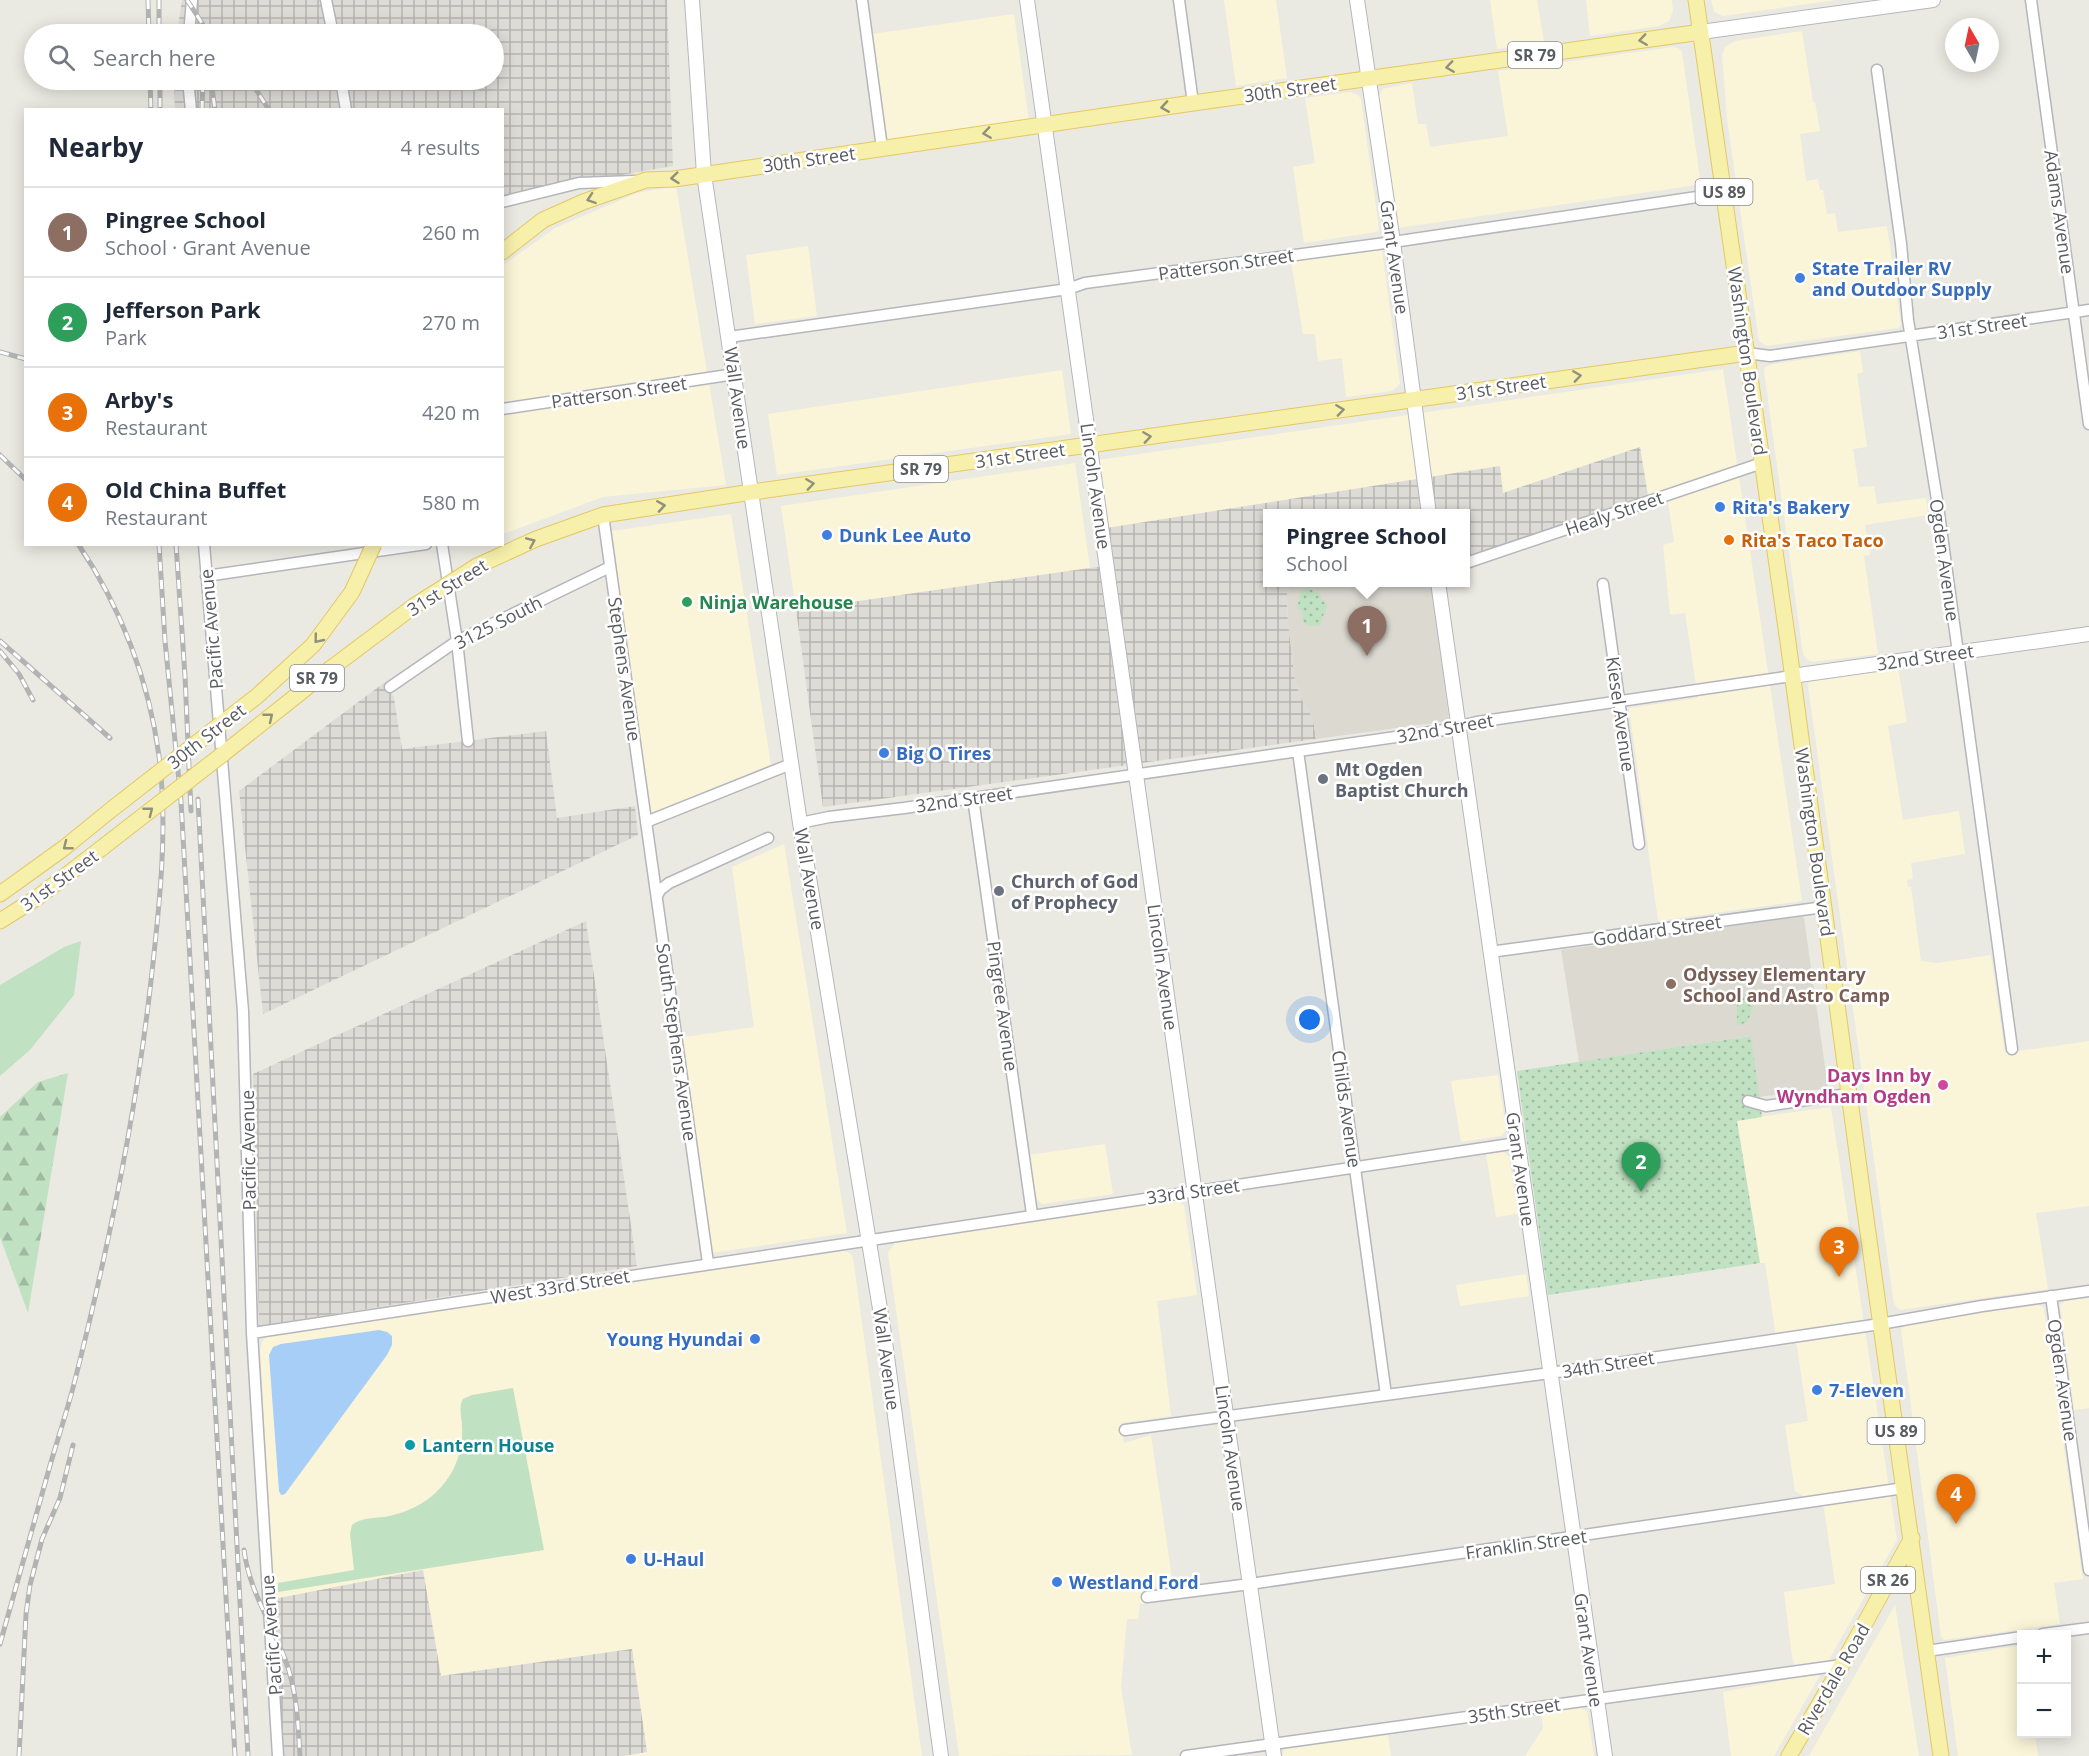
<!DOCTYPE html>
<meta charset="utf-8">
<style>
:root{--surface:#fff;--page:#f6f6f7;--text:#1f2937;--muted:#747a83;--line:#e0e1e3;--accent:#d7533c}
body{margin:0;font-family:"Open Sans",sans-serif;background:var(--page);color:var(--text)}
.controls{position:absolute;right:18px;bottom:18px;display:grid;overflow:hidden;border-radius:0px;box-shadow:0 3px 15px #0003}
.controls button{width:54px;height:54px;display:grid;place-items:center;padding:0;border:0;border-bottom:2px solid var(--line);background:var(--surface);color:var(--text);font:30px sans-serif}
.compass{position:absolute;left:1945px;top:18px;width:54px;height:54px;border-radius:50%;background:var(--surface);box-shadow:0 3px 15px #0003;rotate:351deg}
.you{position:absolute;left:1310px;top:1020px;width:21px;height:21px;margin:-15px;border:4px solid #fff;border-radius:50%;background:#1a73e8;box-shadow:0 0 0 9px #1a73e833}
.badge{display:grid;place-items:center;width:39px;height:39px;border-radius:50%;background:var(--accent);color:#fff;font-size:20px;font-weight:700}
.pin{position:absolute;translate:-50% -50px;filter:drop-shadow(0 2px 3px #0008)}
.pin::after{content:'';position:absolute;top:32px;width:21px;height:18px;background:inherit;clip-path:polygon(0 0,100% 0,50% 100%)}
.popup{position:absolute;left:1263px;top:509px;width:207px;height:78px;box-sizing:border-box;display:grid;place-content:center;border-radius:0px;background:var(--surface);filter:drop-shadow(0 2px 4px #0005);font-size:20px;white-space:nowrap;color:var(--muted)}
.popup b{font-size:22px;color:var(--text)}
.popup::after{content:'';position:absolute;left:50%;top:100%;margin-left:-12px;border:12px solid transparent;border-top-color:var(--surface)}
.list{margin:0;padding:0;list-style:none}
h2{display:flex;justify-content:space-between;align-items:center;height:78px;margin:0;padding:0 24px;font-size:26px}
h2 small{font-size:20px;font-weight:400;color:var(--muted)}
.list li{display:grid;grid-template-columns:39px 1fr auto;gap:18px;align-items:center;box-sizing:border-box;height:90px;padding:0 24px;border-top:2px solid var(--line)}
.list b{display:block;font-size:22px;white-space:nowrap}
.list p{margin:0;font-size:20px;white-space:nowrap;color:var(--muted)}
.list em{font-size:20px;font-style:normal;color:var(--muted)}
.icon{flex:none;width:33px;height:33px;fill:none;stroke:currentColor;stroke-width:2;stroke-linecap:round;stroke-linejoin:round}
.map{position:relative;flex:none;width:2089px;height:1756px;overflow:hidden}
.search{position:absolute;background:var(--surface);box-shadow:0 3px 15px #0003;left:24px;top:24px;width:480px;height:66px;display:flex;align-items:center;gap:15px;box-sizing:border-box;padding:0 21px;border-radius:33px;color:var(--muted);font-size:22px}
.panel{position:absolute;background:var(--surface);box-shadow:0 3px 15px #0003;left:24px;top:108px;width:480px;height:438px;border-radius:0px}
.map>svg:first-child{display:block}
</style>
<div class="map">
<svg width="2089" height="1756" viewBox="0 0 2089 1756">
<defs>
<pattern id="industrial-grid" width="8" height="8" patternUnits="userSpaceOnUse" patternTransform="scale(1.5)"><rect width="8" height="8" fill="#dddbd6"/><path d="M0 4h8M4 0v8" fill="none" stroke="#b6b5b1"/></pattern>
<pattern id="forest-firs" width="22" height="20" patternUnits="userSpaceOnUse" patternTransform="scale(1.5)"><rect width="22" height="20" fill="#c0e1c2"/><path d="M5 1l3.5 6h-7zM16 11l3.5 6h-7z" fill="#9fbaa1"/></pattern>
<pattern id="park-dots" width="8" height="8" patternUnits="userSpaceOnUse" patternTransform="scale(1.5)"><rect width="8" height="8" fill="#c0e1c2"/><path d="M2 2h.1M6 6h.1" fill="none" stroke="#9fbaa1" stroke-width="1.8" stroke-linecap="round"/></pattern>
</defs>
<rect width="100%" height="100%" fill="#ebeae2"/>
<path fill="#faf4d8" d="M1224,0H1276L1287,78L1236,86Z
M1490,0H1537L1544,42L1497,49Z
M1586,0H1672L1673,11L1669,21L1659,26L1590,36Z
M1711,0H1836L1723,16L1714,12Z
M1014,14L1029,121L888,141L872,34Z
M1802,31L1813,102H1815L1820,131L1800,134L1806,181L1818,179L1820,190H1823L1827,214L1835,213L1838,232L1887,226L1901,325L1898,328L1766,346L1759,341L1727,119L1722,55L1725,47L1735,41Z
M1673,47L1678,48L1682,52L1700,178L1697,185L1398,228L1379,97L1382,89L1412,83L1418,124H1426L1430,147L1508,136L1498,71Z
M1351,92L1358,95L1361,99L1379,229L1376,232L1304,243L1293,167L1315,163L1305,98Z
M676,186L726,485L603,497L503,534L502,266L555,228L637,193Z
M808,246L817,316L755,324L746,255Z
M1380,249L1382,250L1400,384L1392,391L1346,397L1342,358L1318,361L1315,334H1303L1291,261Z
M1860,351L1863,372L1857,374L1867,447L1853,449L1859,487L1874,486L1877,504L1926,498L1928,515L1865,525L1870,555L1864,556L1878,654L1812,662L1807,660L1803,654L1764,371L1765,367L1773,364Z
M1723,369L1802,901L1658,921L1629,708L1698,698L1685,613L1670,615L1663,545L1674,542L1668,501L1650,508L1640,448L1503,493L1499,466L1107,528L1098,460Z
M1062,370L1071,434L777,475L768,414Z
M1075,463L1090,568L796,610L781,506Z
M731,514L771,765L649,814L612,531Z
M1898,667L1907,722L1888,726L1903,820L1959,811L1965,854L1911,863L1913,879L1907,880L1908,887H1911L1921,961L1937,963L1991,955L2005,1053L2089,1041V1206L2036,1213L2048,1289L1900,1310L1894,1304L1808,686L1809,681L1814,679Z
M784,844L847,1233L705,1254L677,1038L754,1027L732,867Z
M1498,1075L1506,1130L1501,1136L1461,1142L1451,1081Z
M1831,1107L1897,1540L1774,1756H1731L1723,1692L1799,1677L1792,1657L1784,1592L1835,1584L1824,1508L1795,1491L1785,1425L1808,1421L1796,1340L1776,1337L1765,1263H1760L1737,1120Z
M1105,1144L1113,1194L1042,1204L1036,1198L1029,1155Z
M1504,1152L1509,1157L1518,1214L1496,1217L1486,1154Z
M1176,1201L1184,1205L1197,1295L1157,1301L1171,1416L1121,1423L1124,1443L1151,1435L1173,1585L1149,1588L1144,1604H1140L1138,1619H1127L1121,1687L1132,1755L959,1756L888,1253L895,1243Z
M844,1251L850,1253L853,1258L922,1756H623L647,1752L632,1649L440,1676L423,1570L274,1599L260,1350L262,1342L266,1337Z
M1526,1274L1529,1296L1460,1306L1456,1285Z
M2089,1298V1408L2074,1410L2060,1305L2065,1301Z
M2039,1305L2044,1308L2083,1579L2054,1583L2060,1624L1944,1640L1941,1637L1901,1329L1908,1323Z
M1895,1605L1919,1756H1809Z
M2021,1645L2022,1734H2035L2038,1756H1958L1945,1658Z
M1580,1707L1587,1711L1594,1756H1525L1543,1728L1541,1714Z
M1388,1735L1391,1756H1281L1285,1749Z"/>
<path fill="url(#industrial-grid)" d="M182,0H667L673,166L503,196L502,110L175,109L174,80H494V34H177Z
M1640,447L1650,508L1466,569V514H1268V582L1296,583L1291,584L1287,595L1288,623L1295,680L1302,700L1313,719L1316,739L823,807L796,610L1111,565L1107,528L1500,466L1503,493Z
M385,682L394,698L402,749L546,731L557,818L635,806L638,835L263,1014L239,791Z
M586,921L637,1266L259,1326L253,1074Z
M423,1570L441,1676L632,1649L647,1752L623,1756H281L274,1599Z"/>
<path fill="#dbd9d0" d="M1296,583H1432L1449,721L1316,739L1313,719L1302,700L1295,680L1288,623L1287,595L1291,584Z
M1801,916L1804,918L1828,1088L1759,1097L1750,1036L1579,1062L1561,950Z"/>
<path fill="#c0e1c2" d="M81,941L74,995L30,1050L0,1076V985L64,947Z
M513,1388L544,1550L278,1592V1583L354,1570L350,1534L352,1525C360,1518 373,1518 384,1517C414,1512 440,1496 454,1468C460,1455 463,1440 462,1427C462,1417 458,1408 463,1399L472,1395Z"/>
<path fill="url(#forest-firs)" d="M68,1073L28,1313L0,1237V1117L38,1082Z"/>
<path fill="url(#park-dots)" d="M1308,588L1320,594L1322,600L1328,605L1322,618L1321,625L1307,626L1303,621L1302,611L1297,608L1301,591Z
M1737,994L1754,995C1751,1008 1753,1024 1737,1025Z
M1751,1036L1762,1117L1737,1121L1760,1263L1548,1295L1517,1071Z"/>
<path fill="#a7cef6" d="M379,1330L387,1332L392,1336V1345L387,1355L285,1494L281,1495L279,1491L269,1355L273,1347L281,1344Z"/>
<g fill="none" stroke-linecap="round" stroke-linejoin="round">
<defs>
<path id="street" d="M326,0L333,34
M862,0L882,148
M1179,0L1193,103
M2031,0L2089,424
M189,34L192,0
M1877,70L1901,244L1908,320L1938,506L2012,1049
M188,80L191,110
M341,80L346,110
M502,202L579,183L634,181
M729,337L1068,289L1085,283L1393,242L1724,193
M1747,353L1770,356L2089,310
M502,409L735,374
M603,515L708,1263
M204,544L243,1011L252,1333L278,1756
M442,544L457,641L468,741
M1466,563L1762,463
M206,576L426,544
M1603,584L1639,844
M390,687L457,641L610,567
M1298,751L1386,1395
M973,798L1032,1214
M646,822L791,764
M800,823L829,817L904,808L1444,730L1477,722L1792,676
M657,896L660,890L669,883L768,838
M1490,952L1824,907
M1748,1101L1766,1106L1848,1094
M2051,1296L2089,1570
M252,1333L1517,1143
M1125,1430L1550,1373L1880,1324L1982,1306L2089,1291
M1147,1597L1250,1584L1904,1488
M2043,1634L2089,1628
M1927,1651L2022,1637
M1186,1756L1842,1665"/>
<path id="secondary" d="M692,0L704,174L800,823L883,1327L941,1756
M1027,0L1274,1756
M1357,0L1393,242L1429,514
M1701,32L1933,0
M1438,582L1605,1756
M1792,676L2089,634"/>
<path id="primary" d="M1696,0L1788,642L1863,1197L1941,1756
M502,252L543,220L583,202L646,180L674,179L1193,103L1701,32
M477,566L536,539L603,515L752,492L1747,353
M221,724L256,697L313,645L352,592
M223,754L330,669L414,606
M0,894L64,848L112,809
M0,921L38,897L103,847
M1789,1756L1834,1679L1912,1538"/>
</defs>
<use href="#street" stroke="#b4b6bb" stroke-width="13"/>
<use href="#secondary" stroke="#b5b7bd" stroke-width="16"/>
<use href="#primary" stroke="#e3c863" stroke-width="17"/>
<use href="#street" stroke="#fff" stroke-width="10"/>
<use href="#secondary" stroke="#fff" stroke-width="14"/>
<use href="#primary" stroke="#f7f0ab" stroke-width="15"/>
<defs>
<path id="rail" d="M148,0L149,34
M159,0V34
M187,0L209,34
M150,80L151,110
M160,80V110
M211,80L215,110
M250,80L269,110
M202,110L203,80
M0,352L26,359
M0,455L26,480
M159,544L165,641L181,801L235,1756
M176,544L185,676L191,811
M0,641L110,738
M0,651L19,674L33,700
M198,799L248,1756
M244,1550C249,1590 271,1622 285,1659C297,1690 298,1723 300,1756
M0,1644C17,1583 34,1523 51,1462C59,1435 68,1408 75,1380C109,1246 137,1110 152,972C160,900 168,827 159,756C149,681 121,607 78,544
M19,1756L26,1614L30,1585L42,1539L60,1498L73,1445"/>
</defs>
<use href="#rail" stroke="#b2b3b3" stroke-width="5"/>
<use href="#rail" stroke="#fff" stroke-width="3" stroke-dasharray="9" stroke-linecap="butt"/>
<defs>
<path id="primary-bridge" d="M352,592L374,544
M414,606L477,566
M112,809L221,724
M103,847L223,754"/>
</defs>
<use href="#primary-bridge" stroke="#e3c863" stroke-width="17" stroke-linecap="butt"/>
<use href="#primary-bridge" stroke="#f7f0ab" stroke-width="15"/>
</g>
<defs><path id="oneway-chevron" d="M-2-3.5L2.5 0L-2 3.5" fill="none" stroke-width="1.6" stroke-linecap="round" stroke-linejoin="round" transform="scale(1.5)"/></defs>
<g stroke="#91907b">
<use href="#oneway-chevron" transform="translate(1643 40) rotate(172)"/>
<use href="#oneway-chevron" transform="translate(1450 67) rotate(172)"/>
<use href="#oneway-chevron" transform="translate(1165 107) rotate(171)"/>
<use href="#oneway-chevron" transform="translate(987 133) rotate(172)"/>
<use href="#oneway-chevron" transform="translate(675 178) rotate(174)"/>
<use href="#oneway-chevron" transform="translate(591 199) rotate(161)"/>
<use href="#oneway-chevron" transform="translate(1577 376) rotate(-8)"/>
<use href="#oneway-chevron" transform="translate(1340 410) rotate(-8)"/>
<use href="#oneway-chevron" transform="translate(1147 437) rotate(-8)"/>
<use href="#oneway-chevron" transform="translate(810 484) rotate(-8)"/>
<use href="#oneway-chevron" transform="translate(661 506) rotate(-9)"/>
<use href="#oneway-chevron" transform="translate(531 542) rotate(-23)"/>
<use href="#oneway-chevron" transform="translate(318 639) rotate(129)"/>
<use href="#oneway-chevron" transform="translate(269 717) rotate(-39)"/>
<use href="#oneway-chevron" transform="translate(149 811) rotate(-38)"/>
<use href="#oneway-chevron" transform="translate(67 846) rotate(142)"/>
</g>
<g fill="#3f7fe0" stroke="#fff" stroke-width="2">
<circle cx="1800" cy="278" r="6"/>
<circle cx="1720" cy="507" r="6"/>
<circle cx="827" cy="535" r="6"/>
<circle cx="884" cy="753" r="6"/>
<circle cx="755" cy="1339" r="6"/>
<circle cx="1817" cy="1390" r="6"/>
<circle cx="631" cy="1559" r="6"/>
<circle cx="1057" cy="1582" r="6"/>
</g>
<circle fill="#e8710a" stroke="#fff" stroke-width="2" cx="1729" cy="540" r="6"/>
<circle fill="#2e9e5b" stroke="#fff" stroke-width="2" cx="687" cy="602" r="6"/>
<g fill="#6b7280" stroke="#fff" stroke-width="2">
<circle cx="1323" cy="779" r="6"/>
<circle cx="999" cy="891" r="6"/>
</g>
<circle fill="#8d6e63" stroke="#fff" stroke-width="2" cx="1671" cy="984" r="6"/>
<circle fill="#d1479c" stroke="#fff" stroke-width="2" cx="1943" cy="1085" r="6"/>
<circle fill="#0f9aa8" stroke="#fff" stroke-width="2" cx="410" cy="1445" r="6"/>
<g text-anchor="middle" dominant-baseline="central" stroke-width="5" stroke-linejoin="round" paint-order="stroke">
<g fill="#fff" stroke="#8c8d90" stroke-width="1.5">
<rect x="1508" y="42" width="54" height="26" rx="4.5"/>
<rect x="1695.5" y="179" width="57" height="26" rx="4.5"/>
<rect x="894" y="456" width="54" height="26" rx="4.5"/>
<rect x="290" y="665" width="54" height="26" rx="4.5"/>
<rect x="1867.5" y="1418" width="57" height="26" rx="4.5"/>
<rect x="1861" y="1567" width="54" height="26" rx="4.5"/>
</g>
<g font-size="16" font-weight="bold" fill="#5a5c61">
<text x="1535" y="55">SR 79</text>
<text x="1724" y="192">US 89</text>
<text x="921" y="469">SR 79</text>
<text x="317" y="678">SR 79</text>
<text x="1896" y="1431">US 89</text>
<text x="1888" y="1580">SR 26</text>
</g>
<g font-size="18" fill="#5a5c61" stroke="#fff">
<text transform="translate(1290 89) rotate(-8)">30th Street</text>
<text transform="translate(809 159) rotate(-8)">30th Street</text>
<text transform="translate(2060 212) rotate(82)">Adams Avenue</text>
<text transform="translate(1395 257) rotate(82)">Grant Avenue</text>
<text transform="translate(1226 264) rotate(-8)">Patterson Street</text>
<text transform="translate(1982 326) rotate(-8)">31st Street</text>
<text transform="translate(1748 361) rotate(82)">Washington Boulevard</text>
<text transform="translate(1501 387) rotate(-8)">31st Street</text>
<text transform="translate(619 392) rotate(-8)">Patterson Street</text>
<text transform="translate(738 398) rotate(82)">Wall Avenue</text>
<text transform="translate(1020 455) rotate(-8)">31st Street</text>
<text transform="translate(1096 486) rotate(82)">Lincoln Avenue</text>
<text transform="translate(1614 513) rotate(-19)">Healy Street</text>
<text transform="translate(1945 560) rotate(82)">Ogden Avenue</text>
<text transform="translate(447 587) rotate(-32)">31st Street</text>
<text transform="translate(498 622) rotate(-27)">3125 South</text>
<text transform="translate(211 629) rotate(-95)">Pacific Avenue</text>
<text transform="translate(1925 657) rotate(-8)">32nd Street</text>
<text transform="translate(625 669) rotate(82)">Stephens Avenue</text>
<text transform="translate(1621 714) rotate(82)">Kiesel Avenue</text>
<text transform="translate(1445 728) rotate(-10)">32nd Street</text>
<text transform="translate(206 736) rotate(-38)">30th Street</text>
<text transform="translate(964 799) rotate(-8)">32nd Street</text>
<text transform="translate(1815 842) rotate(82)">Washington Boulevard</text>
<text transform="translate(810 879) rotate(80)">Wall Avenue</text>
<text transform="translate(59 880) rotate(-36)">31st Street</text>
<text transform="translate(1657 930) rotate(-8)">Goddard Street</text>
<text transform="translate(1163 967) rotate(82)">Lincoln Avenue</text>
<text transform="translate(1003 1006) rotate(82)">Pingree Avenue</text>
<text transform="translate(677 1042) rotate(82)">South Stephens Avenue</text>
<text transform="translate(1347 1109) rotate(82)">Childs Avenue</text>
<text transform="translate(248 1150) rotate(-91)">Pacific Avenue</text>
<text transform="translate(1521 1169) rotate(82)">Grant Avenue</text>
<text transform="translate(1193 1191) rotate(-8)">33rd Street</text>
<text transform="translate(560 1286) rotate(-9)">West 33rd Street</text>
<text transform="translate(887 1359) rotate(82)">Wall Avenue</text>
<text transform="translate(1608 1364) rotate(-9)">34th Street</text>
<text transform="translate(2063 1380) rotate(82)">Ogden Avenue</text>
<text transform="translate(1231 1448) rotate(82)">Lincoln Avenue</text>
<text transform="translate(1526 1544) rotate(-8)">Franklin Street</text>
<text transform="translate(271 1635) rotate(-94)">Pacific Avenue</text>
<text transform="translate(1589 1650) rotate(82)">Grant Avenue</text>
<text transform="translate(1833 1679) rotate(-60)">Riverdale Road</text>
<text transform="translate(1514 1710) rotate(-8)">35th Street</text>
</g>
<g font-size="18" font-weight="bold" fill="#366cbe" stroke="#fff" text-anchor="start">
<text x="1812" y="268">State Trailer RV<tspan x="1812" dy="21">and Outdoor Supply</tspan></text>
<text x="1732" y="507">Rita's Bakery</text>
<text x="839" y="535">Dunk Lee Auto</text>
<text x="896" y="753">Big O Tires</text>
<text x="743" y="1339" text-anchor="end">Young Hyundai</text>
<text x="1829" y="1390">7-Eleven</text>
<text x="643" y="1559">U-Haul</text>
<text x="1069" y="1582">Westland Ford</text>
</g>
<g font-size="18" font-weight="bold" fill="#c56008" stroke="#fff" text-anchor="start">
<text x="1741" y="540">Rita's Taco Taco</text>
</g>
<g font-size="18" font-weight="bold" fill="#27864d" stroke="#fff" text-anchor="start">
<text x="699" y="602">Ninja Warehouse</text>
</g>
<g font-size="18" font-weight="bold" fill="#5b616d" stroke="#fff" text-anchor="start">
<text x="1335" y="769">Mt Ogden<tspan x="1335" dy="21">Baptist Church</tspan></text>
<text x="1011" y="881">Church of God<tspan x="1011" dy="21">of Prophecy</tspan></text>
</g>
<g font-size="18" font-weight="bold" fill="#785e54" stroke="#fff" text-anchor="start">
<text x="1683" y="974">Odyssey Elementary<tspan x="1683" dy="21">School and Astro Camp</tspan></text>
</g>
<g font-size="18" font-weight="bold" fill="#b23c85" stroke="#fff" text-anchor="end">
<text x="1931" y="1075">Days Inn by<tspan x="1931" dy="21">Wyndham Ogden</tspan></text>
</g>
<g font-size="18" font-weight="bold" fill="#0d838f" stroke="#fff" text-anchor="start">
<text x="422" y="1445">Lantern House</text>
</g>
</g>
</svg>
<div class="controls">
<button>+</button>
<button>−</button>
</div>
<svg class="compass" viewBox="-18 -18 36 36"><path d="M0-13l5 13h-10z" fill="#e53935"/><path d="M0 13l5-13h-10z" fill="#747a83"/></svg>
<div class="you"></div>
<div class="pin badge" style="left:1367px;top:656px;background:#8d6e63">1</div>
<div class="popup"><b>Pingree School</b>School</div>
<div class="pin badge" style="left:1641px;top:1192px;background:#2e9e5b">2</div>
<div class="pin badge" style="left:1839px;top:1277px;background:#e8710a">3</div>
<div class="pin badge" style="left:1956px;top:1524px;background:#e8710a">4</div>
<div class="search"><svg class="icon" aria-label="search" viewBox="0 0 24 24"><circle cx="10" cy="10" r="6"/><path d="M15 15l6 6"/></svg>Search here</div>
<section class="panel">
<h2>Nearby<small>4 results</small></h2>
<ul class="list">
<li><span class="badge" style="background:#8d6e63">1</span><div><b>Pingree School</b><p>School · Grant Avenue</p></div><em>260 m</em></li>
<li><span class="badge" style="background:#2e9e5b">2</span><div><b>Jefferson Park</b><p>Park</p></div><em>270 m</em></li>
<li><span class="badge" style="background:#e8710a">3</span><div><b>Arby's</b><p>Restaurant</p></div><em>420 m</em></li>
<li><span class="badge" style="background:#e8710a">4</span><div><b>Old China Buffet</b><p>Restaurant</p></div><em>580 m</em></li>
</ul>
</section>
</div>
